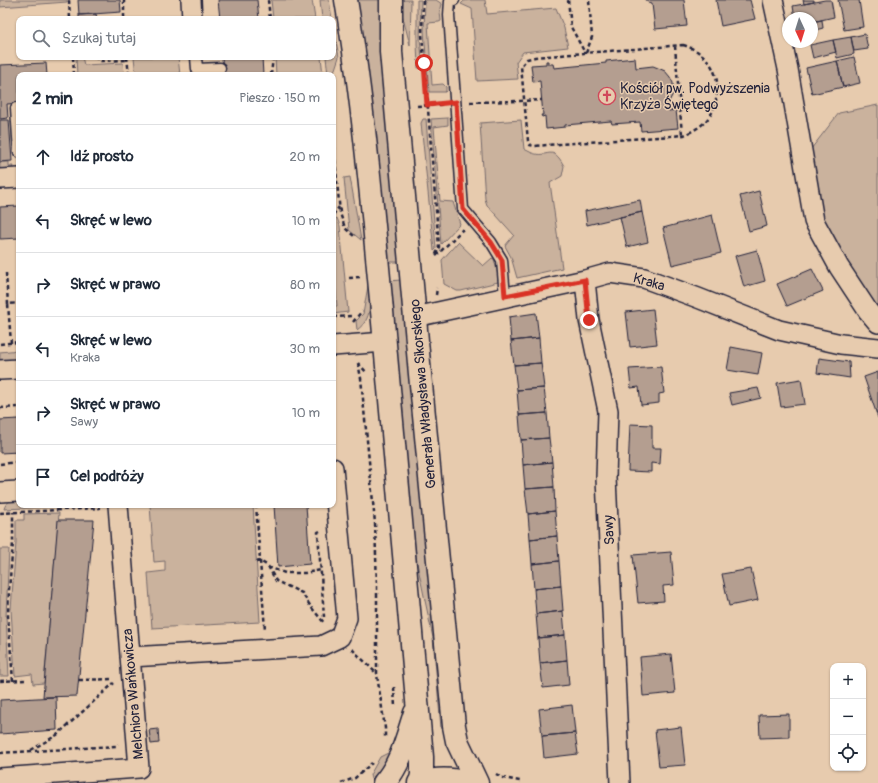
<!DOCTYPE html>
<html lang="pl">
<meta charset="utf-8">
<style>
:root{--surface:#fff;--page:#f2f2f3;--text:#1f2937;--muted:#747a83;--line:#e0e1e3}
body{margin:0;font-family:Pangolin,sans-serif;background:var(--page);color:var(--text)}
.controls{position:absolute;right:12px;bottom:12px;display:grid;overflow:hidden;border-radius:8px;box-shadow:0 1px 3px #0004}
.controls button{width:36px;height:36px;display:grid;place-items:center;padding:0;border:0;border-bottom:1px solid var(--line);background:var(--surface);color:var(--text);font:20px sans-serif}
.compass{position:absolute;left:782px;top:12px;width:36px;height:36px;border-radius:50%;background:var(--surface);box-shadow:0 1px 3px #0004;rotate:176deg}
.stop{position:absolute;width:12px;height:12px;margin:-9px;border:3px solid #d93025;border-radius:50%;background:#fff}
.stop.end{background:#d93025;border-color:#fff;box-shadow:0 1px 4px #0008}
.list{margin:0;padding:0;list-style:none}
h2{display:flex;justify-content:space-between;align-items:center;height:52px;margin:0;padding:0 16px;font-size:17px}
h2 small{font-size:13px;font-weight:400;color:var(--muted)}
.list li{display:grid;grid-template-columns:26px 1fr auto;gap:12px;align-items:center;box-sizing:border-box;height:64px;padding:0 16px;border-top:1px solid var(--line)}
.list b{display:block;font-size:15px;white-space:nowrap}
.list p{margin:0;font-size:13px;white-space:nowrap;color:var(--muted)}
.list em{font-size:13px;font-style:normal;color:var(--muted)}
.icon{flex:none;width:22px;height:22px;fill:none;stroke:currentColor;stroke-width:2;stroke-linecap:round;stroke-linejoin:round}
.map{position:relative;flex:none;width:878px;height:783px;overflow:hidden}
.search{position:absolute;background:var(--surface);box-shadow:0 1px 3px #0004;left:16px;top:16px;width:320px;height:44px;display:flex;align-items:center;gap:10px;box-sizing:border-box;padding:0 14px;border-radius:8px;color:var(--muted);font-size:15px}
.panel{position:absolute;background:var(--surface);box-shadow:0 1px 3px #0004;left:16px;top:72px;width:320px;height:436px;border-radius:8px}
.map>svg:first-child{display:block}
</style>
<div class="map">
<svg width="878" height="783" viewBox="0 0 878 783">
<rect width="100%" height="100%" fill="#e7cbae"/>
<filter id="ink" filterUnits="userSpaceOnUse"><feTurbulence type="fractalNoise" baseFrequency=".025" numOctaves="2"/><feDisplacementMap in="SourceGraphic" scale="8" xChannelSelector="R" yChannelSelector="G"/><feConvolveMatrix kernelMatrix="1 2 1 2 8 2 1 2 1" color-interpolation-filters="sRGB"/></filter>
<g filter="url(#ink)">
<path fill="#cab29d" stroke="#766a6c" d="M0,0H67V2L0,7Z
M271,0H312L315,19H273Z
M320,0H329L332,19H322Z
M355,0H381L399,262H386Z
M402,0H411L410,45L401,10Z
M417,0H421L420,38L423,68H418L417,43Z
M425,0H436L442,4L440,12L441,21L439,22L428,23L432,85L443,84L446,87V91L445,92H429L424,31Z
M470,0H485L487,14L556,8L564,28L568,47L523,52L516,62L518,79L477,81L472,9L461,4L464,1Z
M333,23L339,57L335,69L331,75H328L326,57H333Z
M76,57H82L84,65L123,63L124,73L107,75H77Z
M134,57H178L180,75H136Z
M275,57H321L323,75H276Z
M878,105V309C872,300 867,291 861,283C854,274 845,267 839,258C820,227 814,184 811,149L839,113Z
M448,118V125L434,127L440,201L453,202L460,224L441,244L431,119Z
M423,119H426L436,249L434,251L421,123Z
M521,120L524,149C527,150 529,152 532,153C548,159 552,143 564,166L562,176L550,183L562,268L517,278L511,257L505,246L514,235L487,205L485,199L480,123Z
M0,162H9V166H13L12,169L0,171Z
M350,177L361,240L349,230L344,178Z
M337,218L340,226L348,312L333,314V306H337L333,260V220Z
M458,242L483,266L492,258L494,259L499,279L498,282L461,291H457L444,284L442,260Z
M401,280L444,728H441L433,638L417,563L408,490L388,281Z
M368,286C370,304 373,318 357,330L356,321L363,314Z
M19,350V362L0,363V352Z
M19,498V505H97L4,509C6,501 12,500 19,498Z
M150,505H253L260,622L152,628L148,573L165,571V561L154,562Z
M59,513L44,683L33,684L32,674L15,676L11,609L16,542V520H24V514Z
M0,549H9L6,616L9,676H0Z
M390,752L379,773L371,779L370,775L380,757Z"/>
<path fill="#b49e90" stroke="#22223b" d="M78,0H120L121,12L79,15Z
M218,0H257L259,19H220Z
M645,0H684L687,26L655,29L652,4L648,3Z
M716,0H750L755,19L721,26Z
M803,0H814V2L804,4Z
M825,0H831L834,17L812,22V18H795L793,6Z
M838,0H859L863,27L844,30Z
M96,14L97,19H79V15Z
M822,20L823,28L812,31V22Z
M865,34L868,49L854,51L851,37Z
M851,37L854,54L837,58L833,40Z
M833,40L836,52L813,58L810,45Z
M222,57H262L263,75H223Z
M854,57L860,83L843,87L837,61Z
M635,58L636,68L653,66L658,68L665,71L670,77L673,83V94L666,107L669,111L676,110L678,128L641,131L640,122L612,124L611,121L565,125V127L546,129L545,116L542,117L541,115H543L540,81L533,82L531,65L546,64V61H548V64H553L554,68L606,63V61Z
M837,61L843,87L812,94L806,68Z
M46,63L47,75H19V103L7,104L8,118L0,119V65Z
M0,120H9L12,161L0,162Z
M759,191L767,226L749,231L740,196Z
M640,200L642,212L587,225L585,211Z
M19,206V238L0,239V207Z
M642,212L648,242L627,247L620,217Z
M712,215L721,253L672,265L663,228Z
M757,250L765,281L744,287L735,256Z
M812,269L823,291L787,306L777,284Z
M653,309L657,344L630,347L626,312Z
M536,313L539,338L511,341L509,317Z
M539,338L541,363L514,365L511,341Z
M731,347L762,353L758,375L727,370Z
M819,358L849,362L850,378L817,373Z
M541,363L544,388L517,390L514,365Z
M661,367L664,393L659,394V403L641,405L639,387L631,388L629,369Z
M878,372V418L864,377Z
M801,379L805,404L781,407L777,383Z
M544,388L547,413L519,415L517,390Z
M758,388L761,398L732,405L729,393Z
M547,413L549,438L521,440L519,415Z
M19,419V452L0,453V420Z
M630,424L652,425V448H661L660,464L651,463V472L628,471Z
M549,438L552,462L523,465L521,440Z
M552,462L554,487L525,489L523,465Z
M554,487L555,511L528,514L525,489Z
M274,505H306L310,564L278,567Z
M555,511L557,536L530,539L528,514Z
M58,520H94L77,696L43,697Z
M557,536L559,561L532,564L530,539Z
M671,552L674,585L663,586L664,601L638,603L633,555Z
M559,561L561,586L534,589L532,564Z
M751,569L758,600L729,606L722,574Z
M561,586L563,611L536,614L534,589Z
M563,611L565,635L538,638L536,614Z
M565,635L567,660L540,663L538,638Z
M671,654L675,693L643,696L640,657Z
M567,660L569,685L543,688L540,663Z
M56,697L57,730L0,734V700Z
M572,705L575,733L542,736L539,709Z
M789,714V737L760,738L759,715Z
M681,727L685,765L659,767L655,730Z
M158,729L159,743L151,744L149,730Z
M575,733L578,754L544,758L542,736Z"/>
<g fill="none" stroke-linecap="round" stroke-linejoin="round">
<defs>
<path id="service" d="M454,0L450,1L449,15L463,209L491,242L502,260L505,297
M196,57L197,69L220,68
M16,108L19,152"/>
<path id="minor" d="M191,0L192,19
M773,0L788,69L814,221L839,267L868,311L878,323
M0,179L19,178
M585,280L589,320L608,411L606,478L620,783
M415,317L585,280L610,273L644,278L698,298L779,330L841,344L878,348
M333,346L385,342
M0,370L19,369
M0,492L19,491
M130,657L321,646L340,637L347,618L333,468
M0,778L139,768L118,505"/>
<path id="tertiary" d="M346,0C362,96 371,192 380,289C395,445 408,601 422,757V775L420,783
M391,0V52L420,374L454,726L457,741L477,783
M384,783C401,764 407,737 415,713
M419,783C434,779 451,778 466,783"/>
</defs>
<use href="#service" stroke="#22223b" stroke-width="13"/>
<use href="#minor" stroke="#22223b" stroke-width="22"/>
<use href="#tertiary" stroke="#22223b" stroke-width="25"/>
<path stroke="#22223b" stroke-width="2.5" stroke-dasharray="4 3" stroke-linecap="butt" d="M69,0L70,19
M124,0V19
M268,0L270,19
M423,0L422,34L439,247L435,257
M568,0L571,27L585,53
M683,45C708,52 722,74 716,100C714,106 713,113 709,117C703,126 693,131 684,135L534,146L530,145L528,141L521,66L527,59L535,57Z
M675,46L682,135
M586,53L592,37L589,0
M73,57L74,75
M95,57L101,61L127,60
M127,57L129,75
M271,75L273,57
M333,81L337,75
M470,102L520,101L542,100
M417,106L443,104
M333,139L340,213L345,228L355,237
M333,215L339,207
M436,256L463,229
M6,273L8,304
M349,278L360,277
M436,295L437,288
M333,317L352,316
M353,322L362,311
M11,343L8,304L19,303
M0,344L19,342
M358,363L361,378L375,523L377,587V675L385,728V737
M358,363L367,373
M0,408L19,407
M0,464L19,462
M256,505L265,630
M0,513L100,508
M320,531L318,532L324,617
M256,562L260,561L268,566L276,581L302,593L311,607L325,624
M268,567L285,573H305L321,570
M352,649L377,674
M79,680L114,679
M0,681L28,680
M13,681L8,616L9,590L13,543V512
M394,687L395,708
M31,750L57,735L114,683
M0,753L116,746L118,744
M496,774L503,778L520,781
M341,783L355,778L372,763"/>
<use href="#service" stroke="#e7cbae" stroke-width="10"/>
<use href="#minor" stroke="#e7cbae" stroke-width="19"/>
<use href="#tertiary" stroke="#e7cbae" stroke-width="22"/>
</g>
</g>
<g fill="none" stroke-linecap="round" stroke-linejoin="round" filter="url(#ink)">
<path stroke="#d93025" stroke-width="5" d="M424,63L427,105L456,102L463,209L491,242L502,260L505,296L585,280L589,320"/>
</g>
<defs>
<symbol id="church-ring" viewBox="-11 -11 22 22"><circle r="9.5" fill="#e7cbae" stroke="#d1495b" stroke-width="1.5"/><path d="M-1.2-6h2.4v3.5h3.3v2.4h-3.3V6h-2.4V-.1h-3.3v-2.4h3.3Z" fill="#d1495b"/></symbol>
</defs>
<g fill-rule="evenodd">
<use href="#church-ring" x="597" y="86" width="20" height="20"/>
</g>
<g text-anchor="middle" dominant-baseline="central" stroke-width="3" stroke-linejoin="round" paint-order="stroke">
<g font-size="14" fill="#22223b" stroke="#e7cbae" text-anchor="start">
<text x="620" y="88">Kościół pw. Podwyższenia<tspan x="620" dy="16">Krzyża Świętego</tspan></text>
</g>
<g font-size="14" fill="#22223b" stroke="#e7cbae">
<text transform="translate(649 282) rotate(16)">Kraka</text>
<text transform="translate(423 394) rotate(-95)">Generała Władysława Sikorskiego</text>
<text transform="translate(609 530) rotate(-93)">Sawy</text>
<text transform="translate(133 694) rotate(-95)">Melchiora Wańkowicza</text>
</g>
</g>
</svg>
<div class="controls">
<button>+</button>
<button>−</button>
<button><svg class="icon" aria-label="locate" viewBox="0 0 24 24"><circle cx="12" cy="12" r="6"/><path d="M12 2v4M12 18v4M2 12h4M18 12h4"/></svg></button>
</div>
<svg class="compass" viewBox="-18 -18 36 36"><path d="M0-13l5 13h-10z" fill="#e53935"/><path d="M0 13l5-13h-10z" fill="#747a83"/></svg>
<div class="stop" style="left:424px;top:63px"></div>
<div class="stop end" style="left:589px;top:320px"></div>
<div class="search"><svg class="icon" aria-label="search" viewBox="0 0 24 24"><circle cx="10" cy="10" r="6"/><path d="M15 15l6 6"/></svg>Szukaj tutaj</div>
<section class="panel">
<h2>2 min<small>Pieszo · 150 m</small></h2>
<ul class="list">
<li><svg class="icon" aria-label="ahead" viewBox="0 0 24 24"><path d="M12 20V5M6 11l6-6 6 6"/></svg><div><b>Idź prosto</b></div><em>20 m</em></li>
<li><svg class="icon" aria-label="left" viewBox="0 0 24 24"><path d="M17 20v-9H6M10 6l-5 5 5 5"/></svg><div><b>Skręć w lewo</b></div><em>10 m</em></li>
<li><svg class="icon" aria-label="right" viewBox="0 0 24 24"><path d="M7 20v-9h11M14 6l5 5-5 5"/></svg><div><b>Skręć w prawo</b></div><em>80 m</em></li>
<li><svg class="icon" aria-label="left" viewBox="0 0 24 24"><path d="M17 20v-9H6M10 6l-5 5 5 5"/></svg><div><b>Skręć w lewo</b><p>Kraka</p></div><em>30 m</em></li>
<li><svg class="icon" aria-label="right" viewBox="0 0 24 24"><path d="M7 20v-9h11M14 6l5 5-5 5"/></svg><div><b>Skręć w prawo</b><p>Sawy</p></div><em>10 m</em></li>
<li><svg class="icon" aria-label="arrive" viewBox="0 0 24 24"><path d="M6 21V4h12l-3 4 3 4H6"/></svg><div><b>Cel podróży</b></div></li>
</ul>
</section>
</div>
